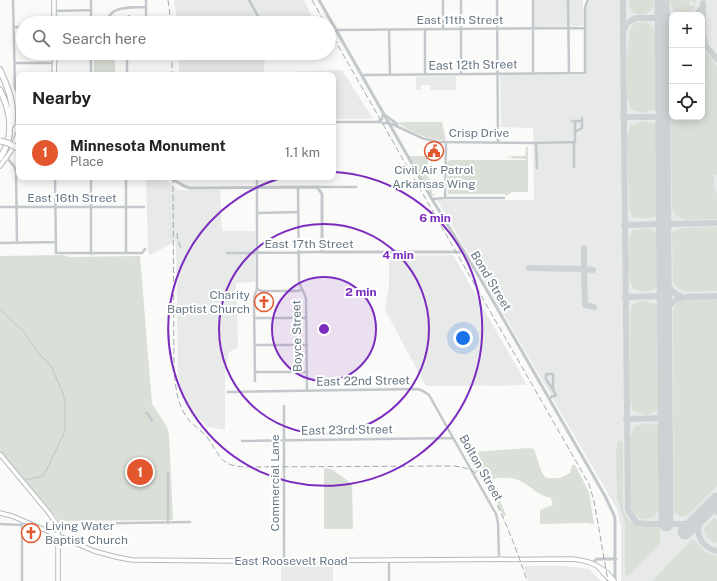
<!DOCTYPE html>
<meta charset="utf-8">
<style>
:root{--surface:#fff;--page:#f2f2f2;--text:#222;--muted:#767676;--line:#e0e0e0;--accent:#e4572e}
body{margin:0;font-family:"Public Sans",sans-serif;background:var(--page);color:var(--text)}
.controls{position:absolute;right:12px;top:12px;display:grid;overflow:hidden;border-radius:8px;box-shadow:0 2px 10px #0003}
.controls button{width:36px;height:36px;display:grid;place-items:center;padding:0;border:0;border-bottom:1px solid var(--line);background:var(--surface);color:var(--text);font:20px sans-serif}
.you{position:absolute;left:463px;top:338px;width:14px;height:14px;margin:-10px;border:3px solid #fff;border-radius:50%;background:#1a73e8;box-shadow:0 0 0 6px #1a73e833}
.badge{display:grid;place-items:center;width:26px;height:26px;border-radius:50%;background:var(--accent);color:#fff;font-size:13px;font-weight:700}
.pin{position:absolute;translate:-50% -50%;border:2px solid #fff;box-shadow:0 1px 4px #0006}
.list{margin:0;padding:0;list-style:none}
h2{display:flex;justify-content:space-between;align-items:center;height:52px;margin:0;padding:0 16px;font-size:17px}
h2 small{font-size:13px;font-weight:400;color:var(--muted)}
.list li{display:grid;grid-template-columns:26px 1fr auto;gap:12px;align-items:center;box-sizing:border-box;height:56px;padding:0 16px;border-top:1px solid var(--line)}
.list b{display:block;font-size:15px;white-space:nowrap}
.list p{margin:0;font-size:13px;white-space:nowrap;color:var(--muted)}
.list em{font-size:13px;font-style:normal;color:var(--muted)}
.icon{flex:none;width:22px;height:22px;fill:none;stroke:currentColor;stroke-width:2;stroke-linecap:round;stroke-linejoin:round}
.map{position:relative;flex:none;width:717px;height:581px;overflow:hidden}
.search{position:absolute;background:var(--surface);box-shadow:0 2px 10px #0003;left:16px;top:16px;width:320px;height:44px;display:flex;align-items:center;gap:10px;box-sizing:border-box;padding:0 14px;border-radius:22px;color:var(--muted);font-size:15px}
.panel{position:absolute;background:var(--surface);box-shadow:0 2px 10px #0003;left:16px;top:72px;width:320px;height:108px;border-radius:8px}
.map>svg:first-child{display:block}
</style>
<div class="map">
<svg width="717" height="581" viewBox="0 0 717 581">
<rect width="100%" height="100%" fill="#fafaf8"/>
<path fill="#e8e9e9" fill-rule="evenodd" d="M174,0H304L315,23H177Z
M534,0H583V26L534,27Z
M590,0H717V581H621V527L617,509L437,200H534L533,128L501,127L500,75H586L585,29L586,8ZM672,15H702V117H672Z
M179,53H266L263,75H179Z
M342,70L373,119H333V75H287L286,72Z
M456,76V90H430V85H421V90H416V77Z
M146,177H163L178,190H220L222,231H255V282L236,283L238,348L229,352L225,371V430L208,427L195,415L183,396L178,376L176,241L150,255L148,251Z
M453,255L527,385L426,386L385,310L389,285V256Z
M285,563H333V581H281V565Z
M524,566H565L589,569L601,581H528Z"/>
<path fill="#dadfd7" d="M629,0H655C654,5 653,9 649,12C645,15 634,16 631,10C629,7 629,3 629,0Z
M670,0H696L695,3L690,0V6L692,7V5H695C690,21 671,16 670,0Z
M644,22C651,24 653,27 655,33L656,109L643,113L631,109L627,97V58L630,29L634,23Z
M672,28V117H702V48L717,66V175H714C714,181 713,188 717,193V219L686,220C678,218 674,214 672,207L670,33Z
M94,53H115V75H94Z
M644,121L656,124L657,216C648,219 642,219 632,217L629,206L627,137L631,125Z
M401,122H442L446,141C427,140 413,132 397,123Z
M526,147H528V193L527,192H511L510,194L505,196V194H448L447,163L449,160H526V159L505,158H512V157L505,156H525Z
M409,156H428V177L433,182L432,194H436L432,196Z
M717,227V291L687,292L678,289L673,281L672,232L684,228Z
M648,228L657,232V288C648,292 643,292 633,289C626,272 626,248 632,231L641,229Z
M63,255L69,257L140,256L152,404L167,427L169,434L173,520L59,521L0,450V256Z
M717,299V486L687,516H679L674,512L673,312C674,308 675,304 679,301C687,297 708,299 717,299Z
M642,301L658,304V411L646,415L633,411L630,399V314L632,304Z
M647,423L659,426V507C656,524 633,522 631,506L630,439L634,427Z
M618,441H621L623,443V508C627,526 642,526 658,526L660,528V544L628,576L625,574V524L617,496L616,450Z
M529,448L534,449L542,473L546,478H560L570,473L572,465H575L589,492L594,524L585,523L540,524V510L553,505L551,498C535,495 528,482 515,479C507,477 500,478 492,479L493,484L506,515L504,517L483,476L475,471L467,455L473,452Z
M327,468L333,470L352,484L353,529H324V469Z
M714,518L717,520V543C709,542 705,536 704,528Z
M693,539L706,553L717,556V581H652Z"/>
<g fill="none" stroke-linecap="round" stroke-linejoin="round">
<path stroke="#bbc7cb" stroke-width="1" d="M0,309L24,332L40,355L46,360L52,368L63,394L65,402V431L46,471L43,476L26,480"/>
<path stroke="#ced2d4" stroke-width="6" d="M623,2V28
M696,15L698,13L703,6
M672,18H637C628,21 624,25 623,34L628,510L637,523L647,524H693
M702,27L705,45L717,59
M703,31V3
M623,117H663
M624,225L717,223
M584,248V269L593,270
M529,268L584,269L585,305L594,307
M664,280C669,288 673,294 682,297
M625,297L665,296
M665,315C667,310 669,305 673,302C682,294 705,297 717,296
M626,419L666,418
M717,506V512
M700,517C698,527 696,535 704,544C708,548 711,550 717,551"/>
<path stroke="#ced2d4" stroke-width="15" d="M662,0L666,524
M685,532L717,500"/>
<defs>
<path id="secondary" d="M54,23V0
M54,75L55,53
M0,166L11,151L19,131
M0,454L49,513L56,523L58,529V581
M0,513L12,516L94,551L116,557L132,560L241,561L572,559C588,560 605,567 614,581
M598,567L611,581"/>
<path id="motorway" d="M0,70C8,88 15,104 12,124
M0,90C11,112 15,136 0,158"/>
</defs>
<use href="#secondary" stroke="#b3babf" stroke-width="5.5"/>
<use href="#motorway" stroke="#b4b9bd" stroke-width="7"/>
<path stroke="#c3c8cc" stroke-width="2.5" d="M13,0L15,88L19,96
M91,0V23
M146,0V23
M249,0L262,23
M461,0V74
M497,0L498,142
M533,0V73
M568,0L569,73
M55,11L91,10
M101,23C106,20 109,16 113,12C122,6 136,8 146,7
M129,23V16
M14,27H23
M425,29V74
M443,29V0
M336,30L585,28
M389,30L390,75
M91,53V75
M15,63H54
M127,75V53
M362,75L585,73V7L588,0
M385,115L397,124
M572,121H582
M333,122H379L392,124L422,138L438,142L536,143L537,168
M377,122L382,119L383,114
M575,132L582,128V118
M574,142V167
M446,143L445,198H504
M536,143L575,142V121
M7,158L14,166L16,171L17,243
M55,177L56,253H142L145,249
M91,177V254
M126,177V253
M298,187L299,281C300,288 305,292 306,299L307,391
M317,187H356
M432,199L445,198
M0,207H144
M257,213L298,212
M0,243L55,242
M227,253L322,252
M257,289L261,291H298L302,289
M255,318H306
M255,345H307
M255,372H306
M255,381L254,301L255,294L257,289V177
M228,392L418,389L423,391L429,395L496,514L498,523L499,559
M549,398L556,395L546,379V374H553V390
M284,406V561
M146,413L148,414L152,421
M242,441L453,438
M168,473V523
M22,521V581
M56,522L61,524L190,522
M0,524L22,525
M389,560V581"/>
<path stroke="#c3c8cc" stroke-width="3" d="M319,0L432,199L477,273L605,496L614,515L615,520V581
M169,177L184,186L190,188L317,187L322,194V252H464
M591,564L597,559H616"/>
<use href="#secondary" stroke="#fff" stroke-width="3.5"/>
<use href="#motorway" stroke="#fff" stroke-width="5"/>
<path stroke="#a2aab0" stroke-width="1" stroke-dasharray="6 3" stroke-linecap="butt" d="M168,0L171,23
M312,0L325,23
M329,30L589,484L594,501L608,581
M172,53V75
M173,177L174,371C176,389 177,406 189,420C195,427 202,431 207,437C221,456 219,466 246,467L450,466C460,466 469,468 477,474C494,487 520,558 527,581
M177,233L178,241L181,248"/>
<defs>
<path id="motorway-bridge" d="M0,141L8,143L19,149"/>
</defs>
<use href="#motorway-bridge" stroke="#b4b9bd" stroke-width="7" stroke-linecap="butt"/>
<use href="#motorway-bridge" stroke="#fff" stroke-width="5"/>
</g>
<circle cx="324" cy="329" r="52" fill="#7b2cbf" fill-opacity=".12"/>
<g fill="none" stroke="#7b2cbf" stroke-width="2">
<circle cx="324" cy="329" r="52"/>
<circle cx="324" cy="329" r="105"/>
<path d="M334 172A157 157 0 1 1 285 177"/>
</g>
<defs>
<symbol id="civic-ring" viewBox="-11 -11 22 22"><circle r="9.5" fill="#fff" stroke="#e4572e" stroke-width="1.5"/><path d="M-.6-6.5H3V-4.5H.6V-3L4-1V1h2V6H-6V1h2V-1L-.6-3ZM-1.2 2.5V6h2.4V2.5Z" fill="#e4572e"/></symbol>
<symbol id="church-ring" viewBox="-11 -11 22 22"><circle r="9.5" fill="#fff" stroke="#e4572e" stroke-width="1.5"/><path d="M-1.2-6h2.4v3.5h3.3v2.4h-3.3V6h-2.4V-.1h-3.3v-2.4h3.3Z" fill="#e4572e"/></symbol>
</defs>
<g fill-rule="evenodd">
<use href="#civic-ring" x="423" y="140" width="22" height="22"/>
<use href="#church-ring" x="253" y="291" width="22" height="22"/>
<use href="#church-ring" x="20" y="522" width="22" height="22"/>
</g>
<g text-anchor="middle" dominant-baseline="central" stroke-width="4" stroke-linejoin="round" paint-order="stroke">
<g font-size="12" fill="#657683" stroke="#fff">
<text x="460" y="20">East 11th Street</text>
<text transform="translate(473 65) rotate(-1)">East 12th Street</text>
<text x="479" y="133">Crisp Drive</text>
<text x="72" y="198">East 16th Street</text>
<text x="309" y="244">East 17th Street</text>
<text transform="translate(491 281) rotate(59)">Bond Street</text>
<text transform="translate(297 336) rotate(-91)">Boyce Street</text>
<text transform="translate(363 381) rotate(-1)">East 22nd Street</text>
<text transform="translate(347 430) rotate(-1)">East 23rd Street</text>
<text transform="translate(481 468) rotate(60)">Bolton Street</text>
<text transform="translate(275 483) rotate(-90)">Commercial Lane</text>
<text x="291" y="561">East Roosevelt Road</text>
</g>
<g font-size="12" fill="#657683" stroke="#fff">
<text x="434" y="170">Civil Air Patrol<tspan x="434" dy="14">Arkansas Wing</tspan></text>
<text x="250" y="295" text-anchor="end">Charity<tspan x="250" dy="14">Baptist Church</tspan></text>
<text x="45" y="526" text-anchor="start">Living Water<tspan x="45" dy="14">Baptist Church</tspan></text>
</g>
</g>
<circle cx="324" cy="329" r="6" fill="#7b2cbf" stroke="#fff" stroke-width="2"/>
<g font-size="12" text-anchor="middle" font-weight="bold" fill="#7b2cbf" stroke="#fff" stroke-width="4" stroke-linejoin="round" paint-order="stroke">
<text x="435" y="222">6 min</text>
<text x="398" y="259">4 min</text>
<text x="361" y="296">2 min</text>
</g>
</svg>
<div class="controls">
<button>+</button>
<button>−</button>
<button><svg class="icon" aria-label="locate" viewBox="0 0 24 24"><circle cx="12" cy="12" r="6"/><path d="M12 2v4M12 18v4M2 12h4M18 12h4"/></svg></button>
</div>
<div class="you"></div>
<div class="pin badge" style="left:140px;top:472px">1</div>
<div class="search"><svg class="icon" aria-label="search" viewBox="0 0 24 24"><circle cx="10" cy="10" r="6"/><path d="M15 15l6 6"/></svg>Search here</div>
<section class="panel">
<h2>Nearby<small></small></h2>
<ul class="list">
<li><span class="badge">1</span><div><b>Minnesota Monument</b><p>Place</p></div><em>1.1 km</em></li>
</ul>
</section>
</div>
